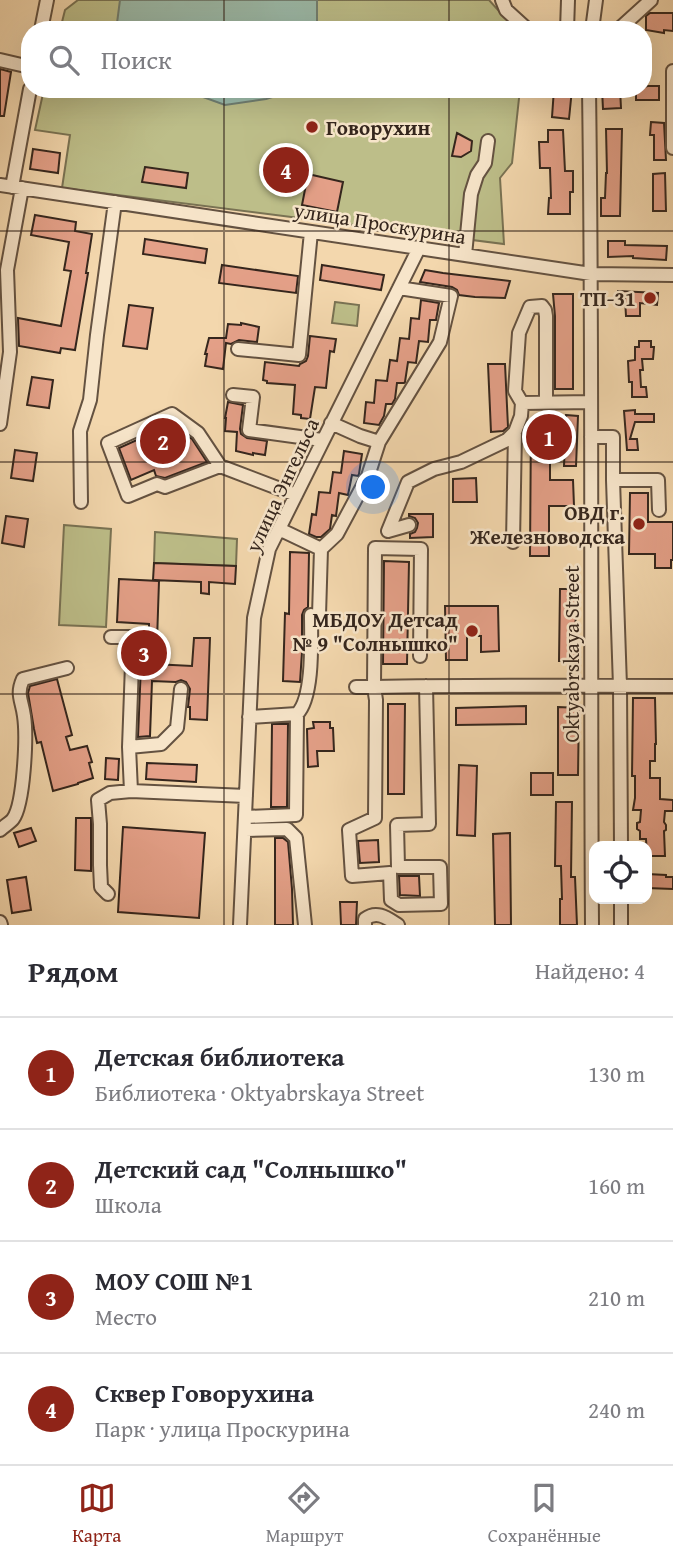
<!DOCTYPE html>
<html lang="ru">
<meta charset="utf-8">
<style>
:root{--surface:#fff;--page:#f7f7f7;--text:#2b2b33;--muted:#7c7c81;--line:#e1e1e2;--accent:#8f2418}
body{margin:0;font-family:"Gentium Book Plus",serif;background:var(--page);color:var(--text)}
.controls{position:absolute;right:21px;bottom:21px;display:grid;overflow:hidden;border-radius:14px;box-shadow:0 7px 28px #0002}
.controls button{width:63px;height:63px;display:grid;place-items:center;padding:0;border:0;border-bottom:2px solid var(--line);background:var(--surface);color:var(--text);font:35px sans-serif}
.you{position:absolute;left:374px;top:488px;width:24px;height:24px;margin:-18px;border:5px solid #fff;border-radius:50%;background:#1a73e8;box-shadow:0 0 0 10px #1a73e833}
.badge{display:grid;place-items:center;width:46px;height:46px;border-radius:50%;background:var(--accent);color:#fff;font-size:23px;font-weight:700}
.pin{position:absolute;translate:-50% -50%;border:4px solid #fff;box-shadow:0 2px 7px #0006}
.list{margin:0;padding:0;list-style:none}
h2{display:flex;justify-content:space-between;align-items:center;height:91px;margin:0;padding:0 28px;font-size:30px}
h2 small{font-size:23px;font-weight:400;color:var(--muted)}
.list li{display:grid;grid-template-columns:46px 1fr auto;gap:21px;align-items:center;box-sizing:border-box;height:112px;padding:0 28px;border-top:2px solid var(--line)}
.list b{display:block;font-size:26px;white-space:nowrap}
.list p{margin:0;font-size:23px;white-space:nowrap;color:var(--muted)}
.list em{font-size:23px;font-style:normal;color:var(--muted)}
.icon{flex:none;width:38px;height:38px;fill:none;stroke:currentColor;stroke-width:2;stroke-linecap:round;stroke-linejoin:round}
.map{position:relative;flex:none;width:673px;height:925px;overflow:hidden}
.search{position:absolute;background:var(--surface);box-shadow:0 7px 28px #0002;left:21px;right:21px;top:21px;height:77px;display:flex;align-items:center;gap:18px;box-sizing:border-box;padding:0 24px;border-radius:28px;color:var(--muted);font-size:26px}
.sheet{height:539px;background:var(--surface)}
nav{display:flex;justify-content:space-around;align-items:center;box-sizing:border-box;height:98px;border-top:2px solid var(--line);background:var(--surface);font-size:19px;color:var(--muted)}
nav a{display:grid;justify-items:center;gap:4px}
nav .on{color:var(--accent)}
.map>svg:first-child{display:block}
</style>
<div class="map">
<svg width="673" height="925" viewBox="0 0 673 925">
<rect width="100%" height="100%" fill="#f3d7ad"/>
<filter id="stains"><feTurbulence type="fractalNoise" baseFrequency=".00286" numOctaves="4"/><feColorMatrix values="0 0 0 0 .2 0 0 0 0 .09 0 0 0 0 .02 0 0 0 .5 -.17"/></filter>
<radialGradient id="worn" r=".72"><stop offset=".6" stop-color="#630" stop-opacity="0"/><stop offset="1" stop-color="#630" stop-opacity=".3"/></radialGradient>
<path fill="#bdbe89" stroke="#797253" stroke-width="2" d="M78,0H489L516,30H60L65,10Z
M44,89H520L512,163L500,178L504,244L62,188L70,135L35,130Z
M335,302L359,305L357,326L332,323Z
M64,525L111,529L106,627L59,625Z
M155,532L237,539L236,566L154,563Z"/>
<path fill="#9bbaa9" stroke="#727f71" stroke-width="2" d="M120,0H317V30H123L117,23Z
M181,89H298L266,99L225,105Z"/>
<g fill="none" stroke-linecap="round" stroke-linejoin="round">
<path stroke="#687063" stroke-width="2" d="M202,89L226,97L274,89"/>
</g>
<path fill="#e4a088" stroke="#35261d" stroke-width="2" d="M650,13H673V31L664,30V33L646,30V16Z
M0,69L11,72L4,116H0Z
M648,86H659V100H636V89H643V87Z
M554,89H572L569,119L552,117Z
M602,89H620L621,108L603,109Z
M651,122L664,123L666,160H654V135H650Z
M606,129H622L620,216H601V198H605L606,173H607Z
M548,130H563L565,171H573V192H570V214H548L549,198H551L550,168H540L539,142H548Z
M457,133L472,141L471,151L461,157L452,156Z
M33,149L60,153L58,173L30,169Z
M145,167L188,173L186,188L142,182Z
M665,173L666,211H653V174Z
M308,174L343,182L337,212L302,205Z
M35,215L76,222L75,231L92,234L86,273H88L75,350L61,348L60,353L19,346L18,318L61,326L71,271L64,270L69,242L31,235Z
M145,239L207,249L205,263L143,254Z
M608,241H625V245L667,246L666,260L633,258V256L608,257Z
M222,265L298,276L296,293L219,283Z
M322,265L384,275L381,290L320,280Z
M425,270L443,273L510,281L505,298L475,297L459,295L457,290L452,287L420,282Z
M618,291L658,293L657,305L640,303V316H626L625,299H617Z
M553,294H573V389H555V316Z
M421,300L439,303L436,320H430L428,342L419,341L416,363L408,362L405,382L404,383H397L395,399L392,404H386L384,416L379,425L364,423L366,402L374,403L376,380L387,381L390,360L397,361L400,338L409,339L411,318L419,319Z
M129,305L153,308L147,349L123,346Z
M241,323L259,327L257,342L239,340L231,344L226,343L223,369L205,366L207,354H205L209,338H226L228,324L241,325Z
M310,336L336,339L334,352L330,351L326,388L315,387L310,419L301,418V415L293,414L295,385L267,383V381L263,380L265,362L299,366L300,364L306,361L308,356Z
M639,341H651V347H654L653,359H642L643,370H640L641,387H646L647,397H632V382H629L628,361L635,360V347H639Z
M488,364H505L508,427L503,431L491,432Z
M32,377L53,380L49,408L27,405Z
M228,402L243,405L240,429L241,434L247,438L267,441L265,455L253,453V455L236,451L237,432L225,431L226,418H225Z
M635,410V414H654V422H635L630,439H637L638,450H627L624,411Z
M566,415L578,416L576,466H564Z
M531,420H550V480H573L574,506H549V556H530Z
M159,430L164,443L185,435L192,439L207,462L165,478L156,476L154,470L131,480L119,448Z
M15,450L37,453L33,481L11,478Z
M344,451L362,454L359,474L358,476L352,475L348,495L339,493L336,516L332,515L330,529L321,537H316L309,534L312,514L316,515L319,492L330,493L333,472L341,473Z
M476,478L477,502H453V479Z
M630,493H648V522H673V560H671V568H655V554H629Z
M409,514H433V537L410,538V534L415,532L417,528L418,523L415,518L409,516Z
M6,516L28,519L24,547L2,543Z
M290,552L309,553L308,607L304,610L302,615V652L300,682L283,681L285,613L289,614Z
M384,561L409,562L407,664H383Z
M154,563L236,566L235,584L209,582V594L201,593V582L153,580Z
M119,579L159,581L157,641H149V624L117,622Z
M560,589H576L575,661H559Z
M445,606H498L499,651L481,652V636H467V660H446Z
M194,638H210L207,720L190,719V707H188L190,689L186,682L181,680L176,682L152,681L150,736L138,737L142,641H154L153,664L192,666Z
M57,679L72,735L66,737L70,750L87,746L92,762L89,763L93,778L78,783V784L53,791L41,742L37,743L34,729L28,693L30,686Z
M633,698H655L656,744H655V761H650V778H660V799L673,800V811H665L664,822L666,825V830L664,831L665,856H647L646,839H640V831L637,829V823L640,822L641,810H633L635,798V776H632Z
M388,704H405L404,794H388Z
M526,706V724L456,725V708Z
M558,707L579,708L578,775H558Z
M313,722H330V728H333L334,751H317L318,766L308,767L307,729L314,728Z
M272,724H288L287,807H271Z
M106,758L119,759L118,780L105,779Z
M147,763L197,765L196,782L146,779Z
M459,765L477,766L475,836L457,835Z
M531,773H553V795H531Z
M556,802H572L571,877H575L577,925H560V899H562L561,866H555Z
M76,818H91V871L75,870Z
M123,827L205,833L199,918L118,912Z
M31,828L36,841L19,847L14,833Z
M510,833L511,925H495L493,834Z
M275,838H283L288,842L292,889L293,925H275Z
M378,840L379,862L360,863L358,841Z
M647,874L666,875V877H673V889L647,888Z
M399,876H419L420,896L400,895Z
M26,877L31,910L12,913L7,880Z
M340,902H357L356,925H341Z"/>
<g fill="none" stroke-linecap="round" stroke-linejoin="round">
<defs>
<path id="minor" d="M502,0L506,10L528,30
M41,30L47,0
M567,30L568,0
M592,30L596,0
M618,30L651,0
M0,60L30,67
M673,71V148
M589,89C593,368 590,646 592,925
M0,185L591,274L673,275
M12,187L30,89
M465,255L471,194L477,175L485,163L488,141
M238,349L299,355L311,232
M233,395L253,397L249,430L322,440
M522,403L515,391L519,333L530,307L542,306L545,310L546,316V402
M331,423L360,436L379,442
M0,424L10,352L7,270L22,188
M591,437H613V480H658L659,510
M220,466L198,433L172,414L108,443L128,496L157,484L165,487L220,466L296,495
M613,480L620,686L621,846
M81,502L80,431L90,400L97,335L115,202
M279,529L321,549L319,615
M388,531L408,482L434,469L461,462L507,440L515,432L521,416L522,403L591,402
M388,531L409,525
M513,542L515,432
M321,549L337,534L368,476L379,442L440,342L451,296L399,288
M111,637H133L129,747
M426,686L429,824L397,825L398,867H440L441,904L399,905L391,900L390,873L352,876L349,830L375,818L376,700L374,687C474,685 573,686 673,686
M356,687H374L375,548L421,549L420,656
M249,717L297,714C314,697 311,639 311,615
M131,791L129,747L161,744L177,728L181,689
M245,817L296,815L297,714
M0,830C4,826 10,823 13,819C24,804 27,736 24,716C22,700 16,695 23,679L67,668
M245,830L287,829L296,838L305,925
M108,894L101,887L100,865V824L98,800L110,793L131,791L246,796
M621,899V925
M0,922L1,925
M240,925L254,618L269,549L419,248
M365,925V919C377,910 387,918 398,925"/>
</defs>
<use href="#minor" stroke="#645241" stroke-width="16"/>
<use href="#minor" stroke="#f7e5ca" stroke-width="12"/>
</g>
<path fill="none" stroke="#35261d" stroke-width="2" stroke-opacity="0.55" d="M224,0V30M449,0V30M224,89V925M449,89V925M0,231H673M0,462H673M0,694H673"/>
<g fill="#8f2418" stroke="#f7e5ca" stroke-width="2.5">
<circle cx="312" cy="127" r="7"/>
<circle cx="650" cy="298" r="7"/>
<circle cx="639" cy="524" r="7"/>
<circle cx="472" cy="631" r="7"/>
</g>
<g text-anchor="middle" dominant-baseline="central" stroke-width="5" stroke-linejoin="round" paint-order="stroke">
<g font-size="21" font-weight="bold" fill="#35261d" stroke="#f7e5ca" text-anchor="end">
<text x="326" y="127" text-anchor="start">Говорухин</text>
<text x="636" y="298">ТП-31</text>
<text x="625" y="512">ОВД г.<tspan x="625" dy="24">Железноводска</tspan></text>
<text x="458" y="619">МБДОУ Детсад<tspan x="458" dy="24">№ 9 "Солнышко"</tspan></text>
</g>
<g font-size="21" fill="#35261d" stroke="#f7e5ca">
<text transform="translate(380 223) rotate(9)">улица Проскурина</text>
<text transform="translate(282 485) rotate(-65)">улица Энгельса</text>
<text transform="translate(571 654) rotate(-90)">Oktyabrskaya Street</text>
</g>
</g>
<rect width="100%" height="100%" filter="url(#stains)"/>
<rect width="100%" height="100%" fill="url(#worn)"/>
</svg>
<div class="controls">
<button><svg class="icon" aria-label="locate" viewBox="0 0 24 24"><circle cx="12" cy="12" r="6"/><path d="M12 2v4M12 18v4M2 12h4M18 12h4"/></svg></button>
</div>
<div class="you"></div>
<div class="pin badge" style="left:549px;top:437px">1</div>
<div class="pin badge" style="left:163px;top:441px">2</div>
<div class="pin badge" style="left:144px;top:653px">3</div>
<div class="pin badge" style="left:286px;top:170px">4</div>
<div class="search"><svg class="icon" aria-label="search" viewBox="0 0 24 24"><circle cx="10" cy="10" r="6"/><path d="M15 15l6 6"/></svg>Поиск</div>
</div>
<section class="sheet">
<h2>Рядом<small>Найдено: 4</small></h2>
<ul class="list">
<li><span class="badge">1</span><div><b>Детская библиотека</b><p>Библиотека · Oktyabrskaya Street</p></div><em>130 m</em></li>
<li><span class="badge">2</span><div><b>Детский сад &quot;Солнышко&quot;</b><p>Школа</p></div><em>160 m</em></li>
<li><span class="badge">3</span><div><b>МОУ СОШ №1</b><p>Место</p></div><em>210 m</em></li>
<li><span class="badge">4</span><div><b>Сквер Говорухина</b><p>Парк · улица Проскурина</p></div><em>240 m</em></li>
</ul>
</section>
<nav>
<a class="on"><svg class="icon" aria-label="map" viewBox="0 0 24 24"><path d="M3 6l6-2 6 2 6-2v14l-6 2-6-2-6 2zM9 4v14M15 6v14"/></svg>Карта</a>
<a><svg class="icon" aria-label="directions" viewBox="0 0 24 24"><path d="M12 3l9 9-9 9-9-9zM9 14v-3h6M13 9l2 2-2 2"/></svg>Маршрут</a>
<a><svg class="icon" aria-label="saved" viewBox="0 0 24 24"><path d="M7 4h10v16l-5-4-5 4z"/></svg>Сохранённые</a>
</nav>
